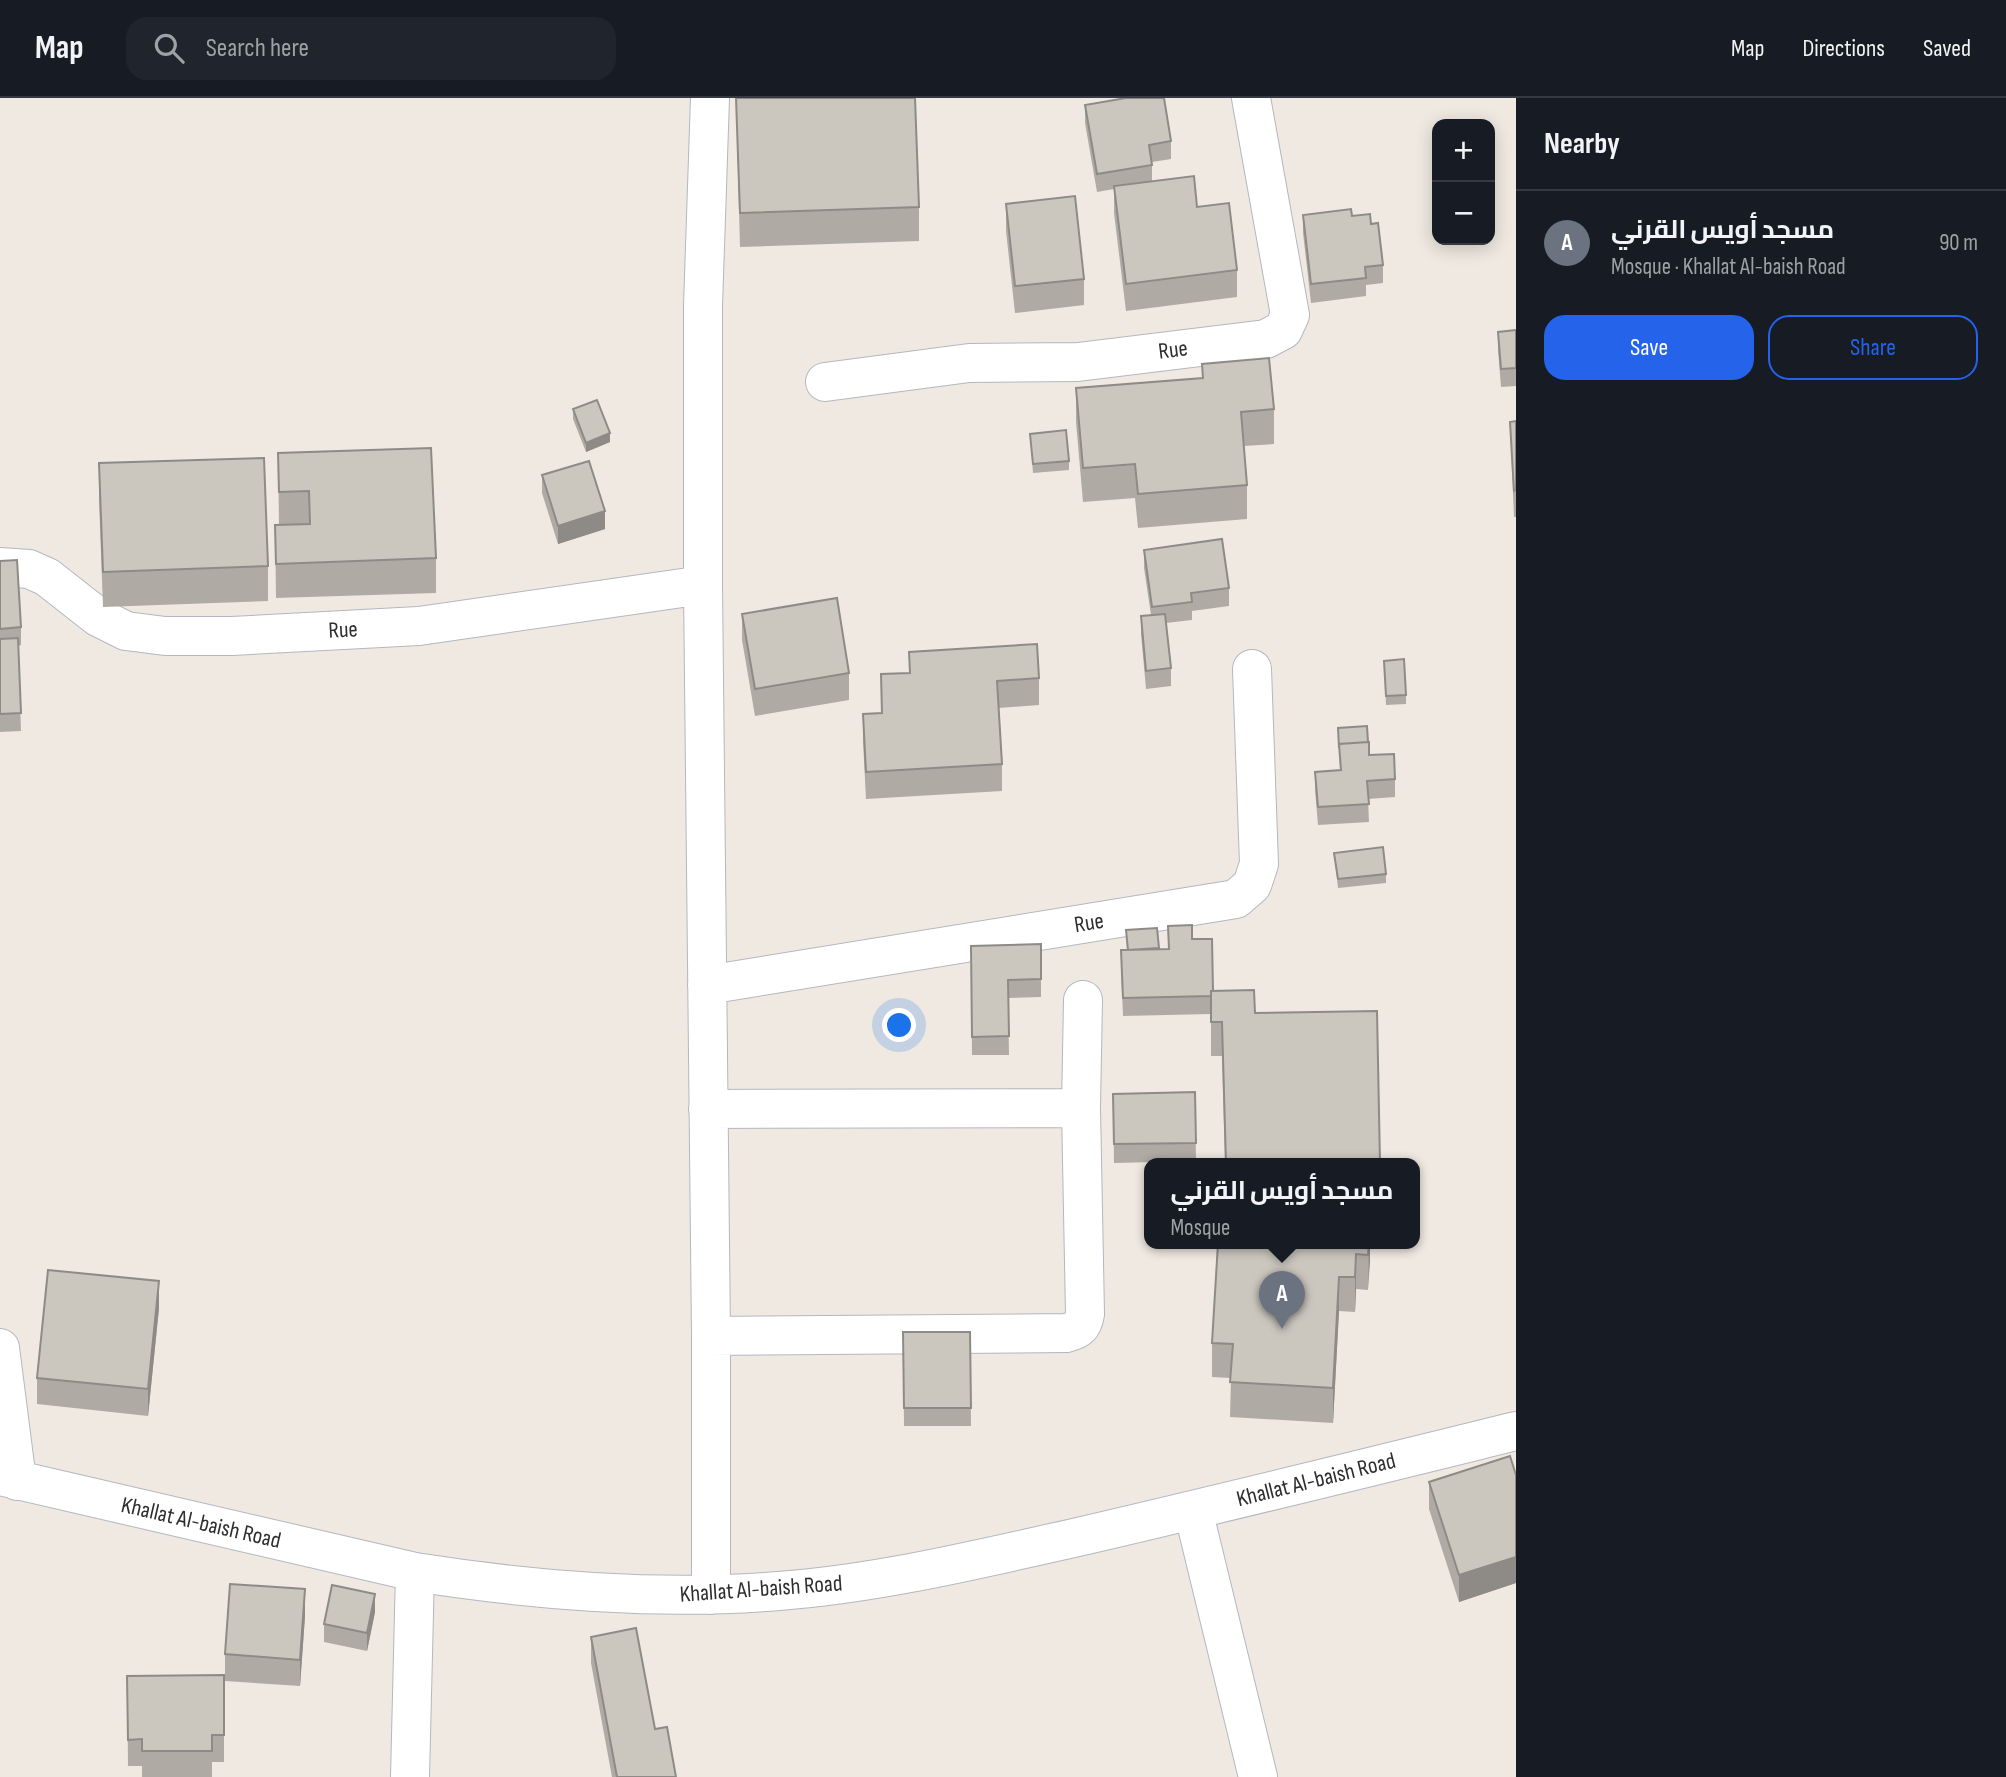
<!DOCTYPE html>
<meta charset="utf-8">
<style>
:root{--surface:#171b24;--page:#20242c;--text:#f1f3f6;--muted:#9ea1a6;--line:#363941;--accent:#2563eb}
body{margin:0;font-family:"Sofia Sans Condensed",Cairo,sans-serif;background:var(--page);color:var(--text)}
.controls{position:absolute;right:21px;top:21px;display:grid;overflow:hidden;border-radius:14px;box-shadow:0 4px 18px #0003}
.controls button{width:63px;height:63px;display:grid;place-items:center;padding:0;border:0;border-bottom:2px solid var(--line);background:var(--surface);color:var(--text);font:35px sans-serif}
.you{position:absolute;left:900px;top:928px;width:24px;height:24px;margin:-18px;border:5px solid #fff;border-radius:50%;background:#1a73e8;box-shadow:0 0 0 10px #1a73e833}
.badge{display:grid;place-items:center;width:46px;height:46px;border-radius:50%;background:var(--accent);color:#fff;font-size:23px;font-weight:700}
.pin{position:absolute;translate:-50% -58px;filter:drop-shadow(0 2px 4px #0008)}
.pin::after{content:'';position:absolute;top:37px;width:24px;height:21px;background:inherit;clip-path:polygon(0 0,100% 0,50% 100%)}
.popup{position:absolute;left:1144px;top:1060px;width:276px;height:91px;box-sizing:border-box;display:grid;place-content:center;border-radius:14px;background:var(--surface);filter:drop-shadow(0 2px 5px #0005);font-size:23px;white-space:nowrap;color:var(--muted)}
.popup b{font-size:26px;color:var(--text)}
.popup::after{content:'';position:absolute;left:50%;top:100%;margin-left:-14px;border:14px solid transparent;border-top-color:var(--surface)}
.list{margin:0;padding:0;list-style:none}
h2{display:flex;justify-content:space-between;align-items:center;height:91px;margin:0;padding:0 28px;font-size:30px}
h2 small{font-size:23px;font-weight:400;color:var(--muted)}
.list li{display:grid;grid-template-columns:46px 1fr auto;gap:21px;align-items:center;box-sizing:border-box;height:105px;padding:0 28px;border-top:2px solid var(--line)}
.list b{display:block;font-size:26px;white-space:nowrap}
.list p{margin:0;font-size:23px;white-space:nowrap;color:var(--muted)}
.list em{font-size:23px;font-style:normal;color:var(--muted)}
.actions{display:flex;gap:14px;padding:21px 28px}
.actions a{flex:1;padding:16px 0;border:2px solid var(--accent);border-radius:21px;text-align:center;font-size:24px;color:var(--accent)}
.actions .main{background:var(--accent);color:#fff}
.icon{flex:none;width:38px;height:38px;fill:none;stroke:currentColor;stroke-width:2;stroke-linecap:round;stroke-linejoin:round}
.map{position:relative;flex:none;width:1516px;height:1679px;overflow:hidden}
header{display:flex;align-items:center;gap:42px;box-sizing:border-box;height:98px;padding:0 35px;background:var(--surface);border-bottom:2px solid var(--line)}
header strong{font-size:33px}
nav{display:flex;gap:38px;margin-inline-start:auto;font-size:24px}
.search{width:490px;height:63px;background:var(--page);display:flex;align-items:center;gap:18px;box-sizing:border-box;padding:0 24px;border-radius:21px;color:var(--muted);font-size:26px}
main{display:flex}
aside{flex:1;background:var(--surface)}
.map>svg:first-child{display:block}
</style>
<header>
<strong>Map</strong>
<div class="search"><svg class="icon" aria-label="search" viewBox="0 0 24 24"><circle cx="10" cy="10" r="6"/><path d="M15 15l6 6"/></svg>Search here</div>
<nav><a>Map</a><a>Directions</a><a>Saved</a></nav>
</header>
<main>
<div class="map">
<svg width="1516" height="1679" viewBox="0 0 1516 1679">
<rect width="100%" height="100%" fill="#efe9e1"/>
<g fill="none" stroke-linecap="round" stroke-linejoin="round">
<defs>
<path id="minor" d="M710,0L703,208V487L711,1238V1497
M825,284L969,265L1078,264L1266,241L1283,232L1290,217L1251,0
M0,469L29,471L47,479L98,519L126,533L165,538H232L419,528L703,487
M707,887L1236,801L1252,787L1259,766L1252,571
M708,1011L1081,1010
M711,1238L1066,1235C1078,1232 1083,1229 1085,1216L1081,1010L1083,902
M0,1250L17,1383
M0,1378L415,1474C536,1493 657,1503 779,1493C881,1485 979,1461 1078,1439C1225,1405 1370,1369 1516,1333
M1193,1412L1258,1679
M410,1679L415,1474"/>
</defs>
<use href="#minor" stroke="#b4b7c1" stroke-width="40"/>
<use href="#minor" stroke="#fff" stroke-width="38"/>
</g>
<path fill="#afaba4" d="M736,0H915L919,109V143L740,149Z
M1085,7L1171,43V61L1152,64V83L1197,109L1237,172V199L1126,213L1114,115V91L1097,94L1085,25Z
M1006,106L1084,181V207L1015,215L1006,133Z
M1303,117L1352,118L1371,126L1383,167V185L1366,187V198L1311,205L1303,135Z
M1516,232V288L1501,289L1498,252V234Z
M1202,266L1274,311V346L1244,348L1247,387V421L1138,430L1135,400L1083,404L1076,324V290L1202,280Z
M573,311L610,344L586,354L573,321Z
M1516,323V419H1514L1510,324Z
M1030,336L1069,363V372L1033,375Z
M278,355L436,460V495L276,500L275,427H279Z
M99,365L268,468V503L103,509L99,400Z
M542,377L605,431L558,446L542,395Z
M1144,452L1229,490V508L1192,513V522L1166,525L1171,570V588L1146,591L1141,536V518L1151,517L1144,470Z
M0,463L21,529V547L18,548L21,633L0,634Z
M742,516L849,575V602L755,618L742,542Z
M909,554L1039,580V607L999,610L1002,666V693L866,701L863,643V616L881,615V576L909,575Z
M1384,563L1406,597V606L1386,607Z
M1338,630L1395,681V699L1368,701L1369,724L1318,727L1315,692V674L1340,672Z
M1334,755L1386,776V785L1338,790Z
M1157,830L1159,851H1168L1192,841L1213,893L1255,915L1380,1065H1225L1222,958H1211V916L1123,918L1121,870L1127,852L1126,832Z
M1041,846V899L1008,900L1009,957H972L971,848Z
M1195,994L1196,1063L1114,1065L1113,996Z
M1370,1145L1368,1192L1356,1191L1355,1214L1339,1213L1333,1325L1230,1319L1231,1280L1212,1279V1245Z
M159,1210L148,1318L37,1306V1280Z
M903,1234H970L971,1328H904Z
M1516,1377V1485L1459,1504L1429,1411V1384Z
M375,1514L367,1553L324,1544V1526Z
M305,1518L300,1588L225,1583V1556Z
M591,1539L676,1679H612L591,1565Z
M224,1577V1664H212V1679H142V1668H128L127,1578Z"/>
<path fill="#8e8b86" d="M610,335V344L586,354V345Z
M605,413V431L558,446V428Z
M1369,1145H1370V1164L1368,1192Z
M1356,1156V1191L1355,1214V1179Z
M1339,1179V1213L1333,1325V1290Z
M159,1183V1210L148,1318V1291Z
M1516,1459V1485L1459,1504V1477Z
M305,1491V1518L300,1588V1562Z
M375,1496V1514L367,1553V1535Z"/>
<path fill="#cbc7bf" stroke="#8e8b86" stroke-width="2" d="M736,0H915L919,109L740,115Z
M1126,0H1164L1171,43L1149,47L1152,67L1097,76L1085,7Z
M1194,78L1197,109L1229,105L1237,172L1126,186L1114,88Z
M1075,98L1084,181L1015,188L1006,106Z
M1351,111L1352,118L1370,116L1371,126L1378,125L1383,167L1365,169L1366,180L1311,186L1303,117Z
M1516,232V270L1501,271L1498,234Z
M1269,260L1274,311L1241,314L1247,387L1138,396L1135,366L1083,370L1076,290L1203,280L1202,266Z
M597,302L610,335L586,345L573,311Z
M1516,323V392L1514,393L1510,324Z
M1066,332L1069,363L1033,366L1030,336Z
M431,350L436,460L276,466L275,427L310,426L309,393L279,394L278,355Z
M264,360L268,468L103,474L99,365Z
M589,363L605,413L558,428L542,377Z
M1222,441L1229,490L1191,495L1192,504L1152,509L1144,452Z
M17,462L21,529L0,531V463Z
M837,500L849,575L755,591L742,516Z
M1165,516L1171,570L1146,573L1141,518Z
M18,540L21,615L0,616V541Z
M1037,546L1039,580L997,583L1002,666L866,674L863,616L882,615L881,576L910,575L909,554Z
M1404,561L1406,597L1386,598L1384,563Z
M1367,628L1368,644L1339,646V650L1338,630Z
M1369,644V657L1394,656L1395,681L1367,683L1369,706L1318,709L1315,674L1341,672L1339,646Z
M1383,749L1386,776L1338,781L1334,755Z
M1192,827V841H1212L1213,893H1211V898L1123,900L1121,852L1169,851L1168,828Z
M1157,830L1159,850L1128,852L1126,832Z
M1041,846V881L1008,882L1009,938L972,939L971,848Z
M1254,892L1255,915L1377,913L1380,1065H1226L1222,924H1211V893Z
M1195,994L1196,1045L1114,1046L1113,996Z
M1218,1145H1369L1368,1157L1356,1156L1355,1179H1339L1333,1290L1230,1284L1233,1246L1212,1245Z
M48,1172L159,1183L148,1291L37,1280Z
M903,1234H970L971,1310H904Z
M1510,1358L1516,1377V1459L1459,1477L1429,1384Z
M230,1486L305,1491L300,1562L225,1556Z
M332,1487L375,1496L367,1535L324,1526Z
M636,1530L655,1631L667,1629L676,1679H617L591,1539Z
M224,1577V1637H212V1653H142V1641L128,1642L127,1578Z"/>
<g text-anchor="middle" dominant-baseline="central" stroke-width="6" stroke-linejoin="round" paint-order="stroke">
<g font-size="23" fill="#2e2e2e" stroke="#fff">
<text transform="translate(1173 252) rotate(-7)">Rue</text>
<text transform="translate(343 532) rotate(-3)">Rue</text>
<text transform="translate(1089 825) rotate(-9)">Rue</text>
<text transform="translate(1316 1382) rotate(-14)">Khallat Al-baish Road</text>
<text transform="translate(201 1425) rotate(13)">Khallat Al-baish Road</text>
<text transform="translate(761 1491) rotate(-4)">Khallat Al-baish Road</text>
</g>
</g>
</svg>
<div class="controls">
<button>+</button>
<button>−</button>
</div>
<div class="you"></div>
<div class="pin badge" style="left:1282px;top:1231px;background:#6b7280">A</div>
<div class="popup"><b>مسجد أويس القرني</b>Mosque</div>
</div>
<aside>
<h2>Nearby<small></small></h2>
<ul class="list">
<li><span class="badge" style="background:#6b7280">A</span><div><b>مسجد أويس القرني</b><p>Mosque · Khallat Al-baish Road</p></div><em>90 m</em></li>
</ul>
<div class="actions"><a class="main">Save</a><a>Share</a></div>
</aside>
</main>
